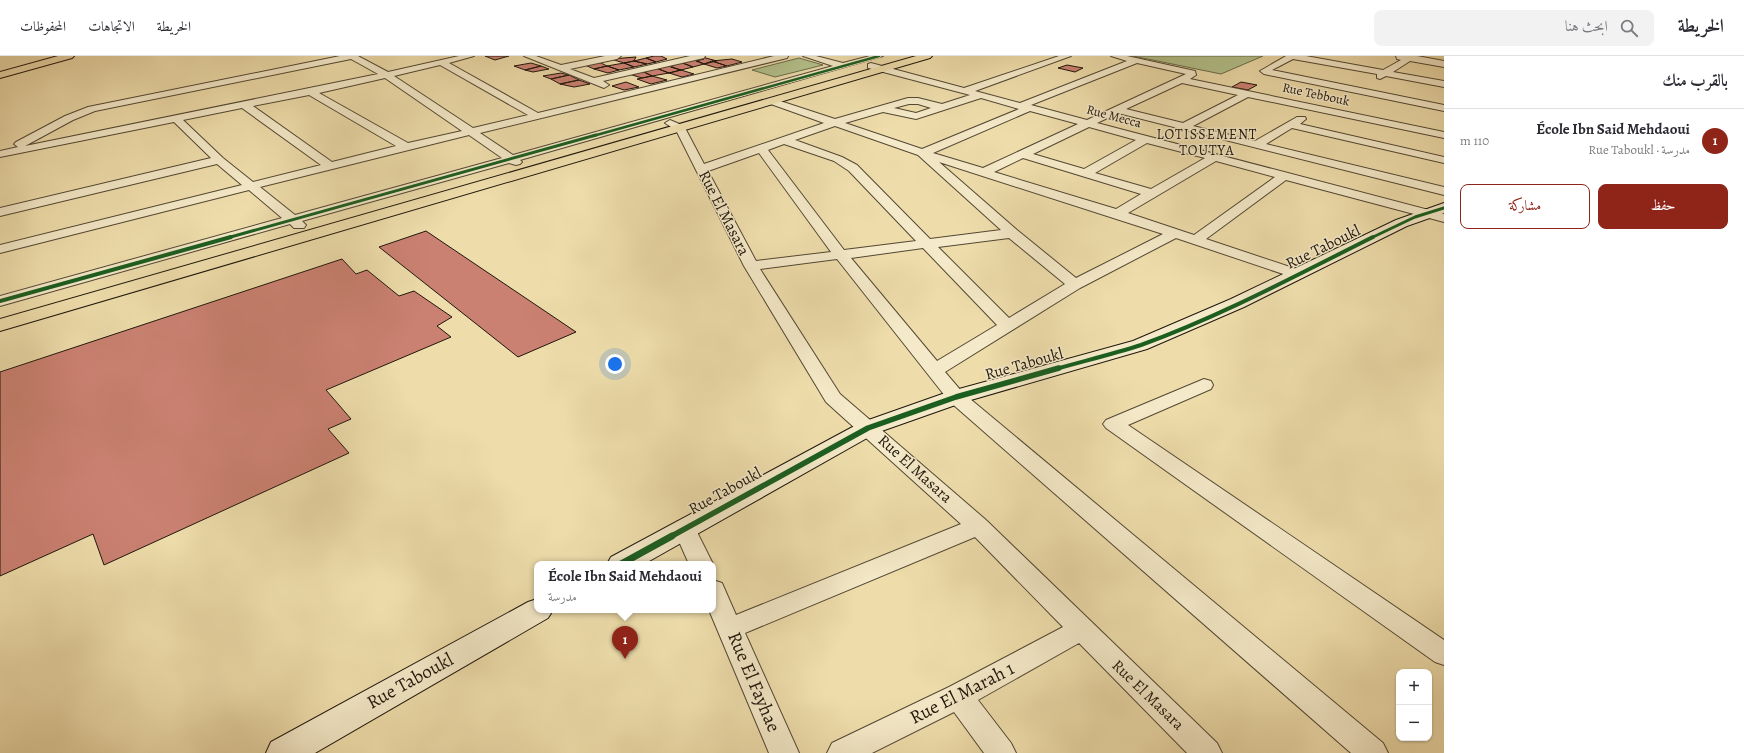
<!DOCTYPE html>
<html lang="ar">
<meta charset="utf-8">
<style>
:root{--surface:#fff;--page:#f2f2f3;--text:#2b2b33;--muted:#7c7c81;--line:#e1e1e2;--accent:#8f2418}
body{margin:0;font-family:Alegreya,Amiri,serif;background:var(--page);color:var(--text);direction:rtl}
.controls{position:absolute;right:12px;bottom:12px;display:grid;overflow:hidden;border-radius:8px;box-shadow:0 1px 3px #0004}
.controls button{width:36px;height:36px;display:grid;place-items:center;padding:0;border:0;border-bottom:1px solid var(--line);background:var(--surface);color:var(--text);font:20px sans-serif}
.you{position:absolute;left:615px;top:308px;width:14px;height:14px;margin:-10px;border:3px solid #fff;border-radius:50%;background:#1a73e8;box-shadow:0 0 0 6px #1a73e833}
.badge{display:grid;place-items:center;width:26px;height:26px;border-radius:50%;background:var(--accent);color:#fff;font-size:13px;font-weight:700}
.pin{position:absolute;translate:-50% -33px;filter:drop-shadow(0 1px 2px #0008)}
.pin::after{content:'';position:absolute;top:21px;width:14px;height:12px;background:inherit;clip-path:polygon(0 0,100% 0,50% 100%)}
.popup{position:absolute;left:534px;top:505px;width:182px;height:52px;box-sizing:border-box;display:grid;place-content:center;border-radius:8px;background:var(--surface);filter:drop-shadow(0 1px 3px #0005);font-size:13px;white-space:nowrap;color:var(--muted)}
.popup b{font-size:15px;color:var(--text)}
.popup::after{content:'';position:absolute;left:50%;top:100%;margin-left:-8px;border:8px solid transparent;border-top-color:var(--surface)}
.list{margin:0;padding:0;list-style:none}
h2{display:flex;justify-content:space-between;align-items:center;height:52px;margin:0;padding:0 16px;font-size:17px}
h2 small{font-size:13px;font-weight:400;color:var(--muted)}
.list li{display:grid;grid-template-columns:26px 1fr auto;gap:12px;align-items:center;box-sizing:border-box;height:64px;padding:0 16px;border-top:1px solid var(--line)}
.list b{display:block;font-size:15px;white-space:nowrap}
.list p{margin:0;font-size:13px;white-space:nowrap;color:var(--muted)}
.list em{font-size:13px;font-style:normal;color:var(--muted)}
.actions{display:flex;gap:8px;padding:12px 16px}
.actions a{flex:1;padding:9px 0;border:1px solid var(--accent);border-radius:8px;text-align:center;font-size:14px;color:var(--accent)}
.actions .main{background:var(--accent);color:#fff}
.icon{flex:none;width:22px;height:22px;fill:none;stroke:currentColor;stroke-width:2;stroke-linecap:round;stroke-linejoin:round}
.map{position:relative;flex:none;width:1444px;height:697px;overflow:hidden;direction:ltr}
header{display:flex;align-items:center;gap:24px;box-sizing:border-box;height:56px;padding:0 20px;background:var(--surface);border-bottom:1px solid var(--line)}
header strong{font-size:19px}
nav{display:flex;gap:22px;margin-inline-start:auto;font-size:14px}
.search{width:280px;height:36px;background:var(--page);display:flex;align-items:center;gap:10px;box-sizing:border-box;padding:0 14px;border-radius:8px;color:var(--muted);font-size:15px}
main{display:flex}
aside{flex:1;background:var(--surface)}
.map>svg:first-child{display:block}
</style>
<header>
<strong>الخريطة</strong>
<div class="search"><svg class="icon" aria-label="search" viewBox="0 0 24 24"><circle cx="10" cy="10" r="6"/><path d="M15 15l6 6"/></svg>ابحث هنا</div>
<nav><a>الخريطة</a><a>الاتجاهات</a><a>المحفوظات</a></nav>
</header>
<main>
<aside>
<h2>بالقرب منك<small></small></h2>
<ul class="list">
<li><span class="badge">1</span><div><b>École Ibn Said Mehdaoui</b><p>مدرسة · Rue Taboukl</p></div><em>110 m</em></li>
</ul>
<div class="actions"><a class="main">حفظ</a><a>مشاركة</a></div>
</aside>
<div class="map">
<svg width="1444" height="697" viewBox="0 0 1444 697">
<rect width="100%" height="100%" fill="#eeddab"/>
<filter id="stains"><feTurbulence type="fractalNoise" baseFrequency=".005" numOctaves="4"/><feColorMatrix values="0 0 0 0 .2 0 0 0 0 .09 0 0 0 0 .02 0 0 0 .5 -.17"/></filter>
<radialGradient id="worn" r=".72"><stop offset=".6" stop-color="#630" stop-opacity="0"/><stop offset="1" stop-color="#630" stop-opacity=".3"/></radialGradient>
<path fill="#b4c28c" stroke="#6a6c4c" d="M1133,0H1263L1221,18Z
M799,2L823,9L775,21L752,14Z"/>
<path fill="#cb8172" stroke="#1f160b" d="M485,0H509L495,4Z
M654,0H661L667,3L656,6L646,2Z
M636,1L634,5L624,7L611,3Z
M702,1L717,5L704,8L696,5L704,3L699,2Z
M646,2L656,6L647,8L634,5Z
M693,3L704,8L693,11L680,6Z
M732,3L742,6L727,10L712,5Z
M597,5L607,10L594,13L585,9Z
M634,5L647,8L634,11L624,7Z
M712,5L727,10L717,12L704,8Z
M680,6L693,11L681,14L671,11Z
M531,7L541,10L525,14L514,10Z
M624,7L634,11L619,14L607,10Z
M666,9L671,11L681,14L669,17L656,12Z
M1067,9L1083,12L1075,16L1058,12Z
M541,10L549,13L533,16L525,14Z
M607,10L619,14L608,17L594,13Z
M656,12L669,17L652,20L642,15Z
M681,14L694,18L682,21L669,17Z
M642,15L652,20L642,22L629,18Z
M561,17L569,19L551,23L543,20Z
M569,19L579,24L560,28L551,23Z
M652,20L667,24L651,28L637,23Z
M579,24L590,28L574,31L560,28Z
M626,26L639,31L624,34L612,30Z
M1241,26L1257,29L1248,34L1232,31Z
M426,175L576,276L518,301L379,191Z
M342,203L356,218L367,214L399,240L414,235L452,261L437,270L451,281L326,334L351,363L328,373L349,397L104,509L93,478L0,520V316Z"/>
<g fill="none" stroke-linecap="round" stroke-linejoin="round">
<defs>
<path id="street" d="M340,0H358L388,16L459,0H474L449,7L538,57L774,0H788L787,2L480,77L513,99L833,10L803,0H816L843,7L870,0H883L520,104L522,106L520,108L516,109L509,107L302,165L306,169L304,172H294L290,168L0,250V240L282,162L249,134L0,197V189L242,129L217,108L0,160V152L211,102L174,66L0,101V95L18,91L14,88L16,86L65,60L88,51ZM351,3L378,18L25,90L73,64L95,55ZM440,9L528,59L473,72L394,20ZM385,22L462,75L408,87L319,37ZM309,39L396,90L332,106L253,50ZM242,52L321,109L253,126L223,102L183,64ZM469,79L502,102L295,159L260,131Z
M524,0H536L561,9L605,0H621L617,3L570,13L594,22L690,0H705L704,2L603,25L609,29L604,32Z
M1059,0H1071L975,35L1020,47L1127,5L1111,0H1127L1195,15L1196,19L1190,23L1444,76V82L1248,41L1193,70L1255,85L1297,61H1305L1306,63L1300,68L1444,101V107L1292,72L1266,88L1444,131V139L1118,57L1097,67L1444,158V166L1286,124L1206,183L1302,215L1305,218L1302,221H1292L1176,182L1080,232L945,316L963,337L1383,687L1388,697H1351L949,345L837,203L760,213L840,338L986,464L1217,687L1222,697H1187L1079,587L978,644L1011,687L1016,697H984L954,656L872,697H827L832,687L949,631L1063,571L975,481L745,577L799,697H769L709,554H713V524L722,527L736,559L961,468L826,346L744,210L676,74L665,67L670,64L684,70L704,108L824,67L768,47L766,45L768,43H774L835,63L908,42H918L942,48L970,39L868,12V8L871,7L964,32ZM1137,7L1186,18L1087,64L1031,49ZM1182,27L1238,39L1183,67L1126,53ZM981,42L1019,53L922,93L845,67L883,56L916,63ZM909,48H918L931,52L916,57L894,52ZM1030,55L1078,68L983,112L933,97ZM835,70L918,99L1001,174L930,183L857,109L842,101L795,84ZM1089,71L1136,84L1084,113L1033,98ZM1147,87L1205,102L1151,133L1095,117ZM784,88L834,105L849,115L916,185L844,194L768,94ZM759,97L831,196L756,205L708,115ZM1023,102L1141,138L1116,153L994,116ZM1216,105L1275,121L1194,179L1128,157ZM939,106L1163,178L1076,222L1017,174ZM1009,182L1065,228L1009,262L938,191ZM923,192L997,269L937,305L851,202Z
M1286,0H1306L1383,14L1401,4L1397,3L1396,0H1417L1444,5V11L1410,5L1393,16L1444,25V31L1386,20L1380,23L1377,22V18L1293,3L1272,14L1444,49V55L1264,18L1260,15Z
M1204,323L1211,325L1213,329L1211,333L1128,369L1444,584V609L1435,606L1106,372L1103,368L1106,364Z
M684,464L692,466L713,508H689L673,472L676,466Z"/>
<path id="secondary" d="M1444,147V157L1407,170L1244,251L1147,293L964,346L876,377L644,508H607L611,501L860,367L948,336L1133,285L1231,243L1396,164Z
M537,543V554H553L548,562L315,697H266L271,686L528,546Z"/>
<path id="primary" d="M916,0H932L930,2L0,275V263Z"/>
<path id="highway" d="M58,0H74L72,2L0,22V16Z"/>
</defs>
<use href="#street" stroke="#534833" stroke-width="2"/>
<use href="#secondary" stroke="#1f160b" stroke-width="2"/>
<use href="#primary" stroke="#1f160b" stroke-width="2"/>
<use href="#highway" stroke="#1f160b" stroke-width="2"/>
<use href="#street" fill="#f4e9c8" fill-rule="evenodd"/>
<use href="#secondary" fill="#f4e9c8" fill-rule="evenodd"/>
<use href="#primary" fill="#eeddab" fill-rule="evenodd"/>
<use href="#highway" fill="#eeddab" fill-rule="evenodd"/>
<defs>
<path id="cycleway-far4" d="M593,80L879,0"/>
<path id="cycleway-far3" d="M227,182L596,79
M1371,182L1415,161L1444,152"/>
<path id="cycleway-far2" d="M0,245L231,181
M1056,313C1084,305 1113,298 1141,289C1221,260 1297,219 1373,181"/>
<path id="cycleway-far1" d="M670,481L868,372L956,341L1059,312"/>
<path id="cycleway" d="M621,508L672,480"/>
</defs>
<use href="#cycleway-far4" stroke="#f4e9c8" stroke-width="4"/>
<use href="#cycleway-far3" stroke="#f4e9c8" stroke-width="4.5"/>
<use href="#cycleway-far2" stroke="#f4e9c8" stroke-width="6"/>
<use href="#cycleway-far1" stroke="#f4e9c8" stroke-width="8"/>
<use href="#cycleway" stroke="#f4e9c8" stroke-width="10"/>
<use href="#cycleway-far4" stroke="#1b5e20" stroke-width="2.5"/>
<use href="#cycleway-far3" stroke="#1b5e20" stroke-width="3"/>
<use href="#cycleway-far2" stroke="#1b5e20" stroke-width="4"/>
<use href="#cycleway-far1" stroke="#1b5e20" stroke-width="5.5"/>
<use href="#cycleway" stroke="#1b5e20" stroke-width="7"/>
</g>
<g text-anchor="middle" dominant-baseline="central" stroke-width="3" stroke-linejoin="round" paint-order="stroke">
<g font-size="13" fill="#1f160b" stroke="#f4e9c8">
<text transform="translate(1316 38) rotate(12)">Rue Tebbouk</text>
<text transform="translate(1114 60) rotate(15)">Rue Mecca</text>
</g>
<g font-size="14" letter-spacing="1" fill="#1f160b" stroke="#f4e9c8">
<text x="1207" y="78">LOTISSEMENT<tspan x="1207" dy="16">TOUTYA</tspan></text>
</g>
<g font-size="16" fill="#1f160b" stroke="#f4e9c8">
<text transform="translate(724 157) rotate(63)">Rue El Masara</text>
<text transform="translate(1323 191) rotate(-26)">Rue Taboukl</text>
<text transform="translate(1024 308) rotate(-16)">Rue Taboukl</text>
<text transform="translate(915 413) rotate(42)">Rue El Masara</text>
<text transform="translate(725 435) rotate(-29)">Rue Taboukl</text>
<text transform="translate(1148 639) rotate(44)">Rue El Masara</text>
</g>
<g font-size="19" fill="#1f160b" stroke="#f4e9c8">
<text transform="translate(410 625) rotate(-29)">Rue Taboukl</text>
<text transform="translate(754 626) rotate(67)">Rue El Fayhae</text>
<text transform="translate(962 637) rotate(-27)">Rue El Marah 1</text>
</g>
</g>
<rect width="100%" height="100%" filter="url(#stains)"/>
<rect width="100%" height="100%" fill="url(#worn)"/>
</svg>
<div class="controls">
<button>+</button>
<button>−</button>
</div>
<div class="you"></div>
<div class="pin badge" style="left:625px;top:603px">1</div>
<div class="popup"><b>École Ibn Said Mehdaoui</b>مدرسة</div>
</div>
</main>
